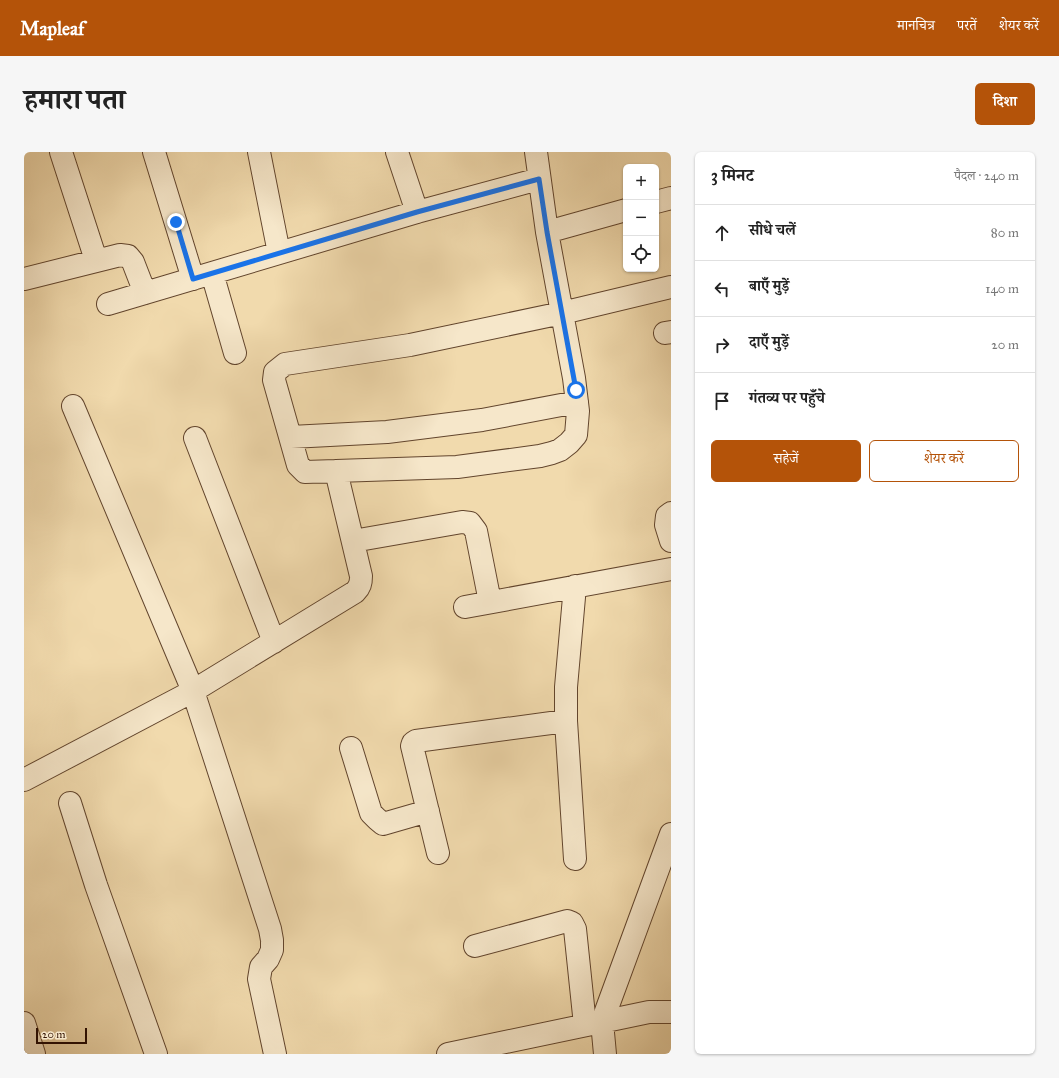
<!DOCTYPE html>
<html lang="hi">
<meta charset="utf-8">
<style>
:root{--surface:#fff;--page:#f6f6f6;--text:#222;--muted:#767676;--line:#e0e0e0;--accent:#b45309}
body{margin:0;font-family:"IM FELL Great Primer","Noto Serif Devanagari",serif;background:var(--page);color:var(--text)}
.controls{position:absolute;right:12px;top:12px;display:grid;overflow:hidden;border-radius:6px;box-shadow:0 1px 3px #0004}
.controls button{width:36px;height:36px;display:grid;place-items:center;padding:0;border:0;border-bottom:1px solid var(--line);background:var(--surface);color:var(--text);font:20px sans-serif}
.scale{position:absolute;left:12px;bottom:10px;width:51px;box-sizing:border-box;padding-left:4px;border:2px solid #331302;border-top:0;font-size:11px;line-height:14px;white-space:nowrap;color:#331302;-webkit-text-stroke:3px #f6e7ca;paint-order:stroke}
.stop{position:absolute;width:12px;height:12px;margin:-9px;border:3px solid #1a73e8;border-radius:50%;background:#fff}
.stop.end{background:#1a73e8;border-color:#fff;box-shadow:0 1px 4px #0008}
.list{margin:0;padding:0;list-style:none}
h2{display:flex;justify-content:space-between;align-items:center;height:52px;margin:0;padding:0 16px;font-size:17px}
h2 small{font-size:13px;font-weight:400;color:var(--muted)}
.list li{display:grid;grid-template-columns:26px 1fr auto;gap:12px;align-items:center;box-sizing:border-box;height:56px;padding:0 16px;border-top:1px solid var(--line)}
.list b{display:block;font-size:15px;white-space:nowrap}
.list em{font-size:13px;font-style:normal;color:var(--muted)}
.actions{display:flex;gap:8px;padding:12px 16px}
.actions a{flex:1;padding:9px 0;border:1px solid var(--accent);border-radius:6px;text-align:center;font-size:14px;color:var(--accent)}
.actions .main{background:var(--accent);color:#fff}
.icon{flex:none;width:22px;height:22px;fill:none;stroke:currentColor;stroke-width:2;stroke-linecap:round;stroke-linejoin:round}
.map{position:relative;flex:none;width:647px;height:902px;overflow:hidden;border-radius:6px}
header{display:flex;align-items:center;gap:24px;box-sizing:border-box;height:56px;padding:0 20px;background:var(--accent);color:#fff}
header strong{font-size:19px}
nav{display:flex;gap:22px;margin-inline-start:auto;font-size:14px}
.intro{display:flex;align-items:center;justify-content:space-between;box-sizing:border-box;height:96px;padding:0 24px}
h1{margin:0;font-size:28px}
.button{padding:10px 18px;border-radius:6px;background:var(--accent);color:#fff;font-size:14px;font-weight:700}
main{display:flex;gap:24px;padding:0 24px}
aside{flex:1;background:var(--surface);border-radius:6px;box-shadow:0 1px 3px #0004}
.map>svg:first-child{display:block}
</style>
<header>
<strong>Mapleaf</strong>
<nav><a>मानचित्र</a><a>परतें</a><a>शेयर करें</a></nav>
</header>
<div class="intro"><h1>हमारा पता</h1><a class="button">दिशा</a></div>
<main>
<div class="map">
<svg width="647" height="902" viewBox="0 0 647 902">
<rect width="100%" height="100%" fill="#f1daad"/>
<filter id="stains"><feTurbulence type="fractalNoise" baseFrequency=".005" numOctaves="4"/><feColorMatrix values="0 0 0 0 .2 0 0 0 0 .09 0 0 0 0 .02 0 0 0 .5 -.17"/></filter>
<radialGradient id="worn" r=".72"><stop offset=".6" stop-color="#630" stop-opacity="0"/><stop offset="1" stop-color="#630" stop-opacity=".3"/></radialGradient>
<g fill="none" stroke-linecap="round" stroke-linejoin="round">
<defs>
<path id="minor" d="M37,0L72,108
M130,0L169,127
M235,0L255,101
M373,0L393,60
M632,50L647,46
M523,80L602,58
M188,121L211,201
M0,127L96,103L104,104L109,110L121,141
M84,152L393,60L515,27
M641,181L647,180
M49,254L169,539L246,777L248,788V798L244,807L237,815L235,827L251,902
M267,285L363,280L458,268L553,250
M171,286L250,490
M312,319L281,320L274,313L250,228L251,220L261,212L386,193L538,161L647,135
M647,361L643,364L642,373L647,389
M329,389L438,370L446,371L452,379L466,450
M441,455L647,417
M327,596L347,661L353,667L359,672L404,659
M0,628L169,539L331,440C336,435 337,431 337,424L312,319L433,315L516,304L528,301L536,298L545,291L552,283L554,259L550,226L523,80L512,0
M46,651L72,733L132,902
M414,701L388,594L389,591L392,589L542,569
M551,707L542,569V535L551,434
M451,794L543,769L548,771L551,777L561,873
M0,871L10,902
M424,902L625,860H647
M581,902L578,870L647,682"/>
</defs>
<use href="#minor" stroke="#62452d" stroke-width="24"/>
<use href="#minor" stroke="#f6e7ca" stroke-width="22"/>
</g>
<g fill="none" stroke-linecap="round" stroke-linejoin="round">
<path stroke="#1a73e8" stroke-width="5" d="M152,70L169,127L393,60L515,27L523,80L552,238"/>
</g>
<rect width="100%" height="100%" filter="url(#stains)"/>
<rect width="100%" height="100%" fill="url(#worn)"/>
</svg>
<div class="controls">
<button>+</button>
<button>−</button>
<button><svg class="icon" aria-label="locate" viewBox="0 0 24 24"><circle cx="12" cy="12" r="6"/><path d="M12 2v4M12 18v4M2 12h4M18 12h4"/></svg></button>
</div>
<div class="scale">20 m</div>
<div class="stop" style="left:552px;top:238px"></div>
<div class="stop end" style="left:152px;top:70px"></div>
</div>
<aside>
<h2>3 मिनट<small>पैदल · 240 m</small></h2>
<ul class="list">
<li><svg class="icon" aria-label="ahead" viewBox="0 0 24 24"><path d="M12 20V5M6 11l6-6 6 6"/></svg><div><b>सीधे चलें</b></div><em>80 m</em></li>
<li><svg class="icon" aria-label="left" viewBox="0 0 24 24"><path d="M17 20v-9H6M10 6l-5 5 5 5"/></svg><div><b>बाएँ मुड़ें</b></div><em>140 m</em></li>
<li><svg class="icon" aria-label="right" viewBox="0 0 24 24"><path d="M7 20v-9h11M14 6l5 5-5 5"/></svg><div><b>दाएँ मुड़ें</b></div><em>20 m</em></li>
<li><svg class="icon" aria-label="arrive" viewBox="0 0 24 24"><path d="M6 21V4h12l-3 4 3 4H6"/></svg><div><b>गंतव्य पर पहुँचे</b></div></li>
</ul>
<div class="actions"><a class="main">सहेजें</a><a>शेयर करें</a></div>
</aside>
</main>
